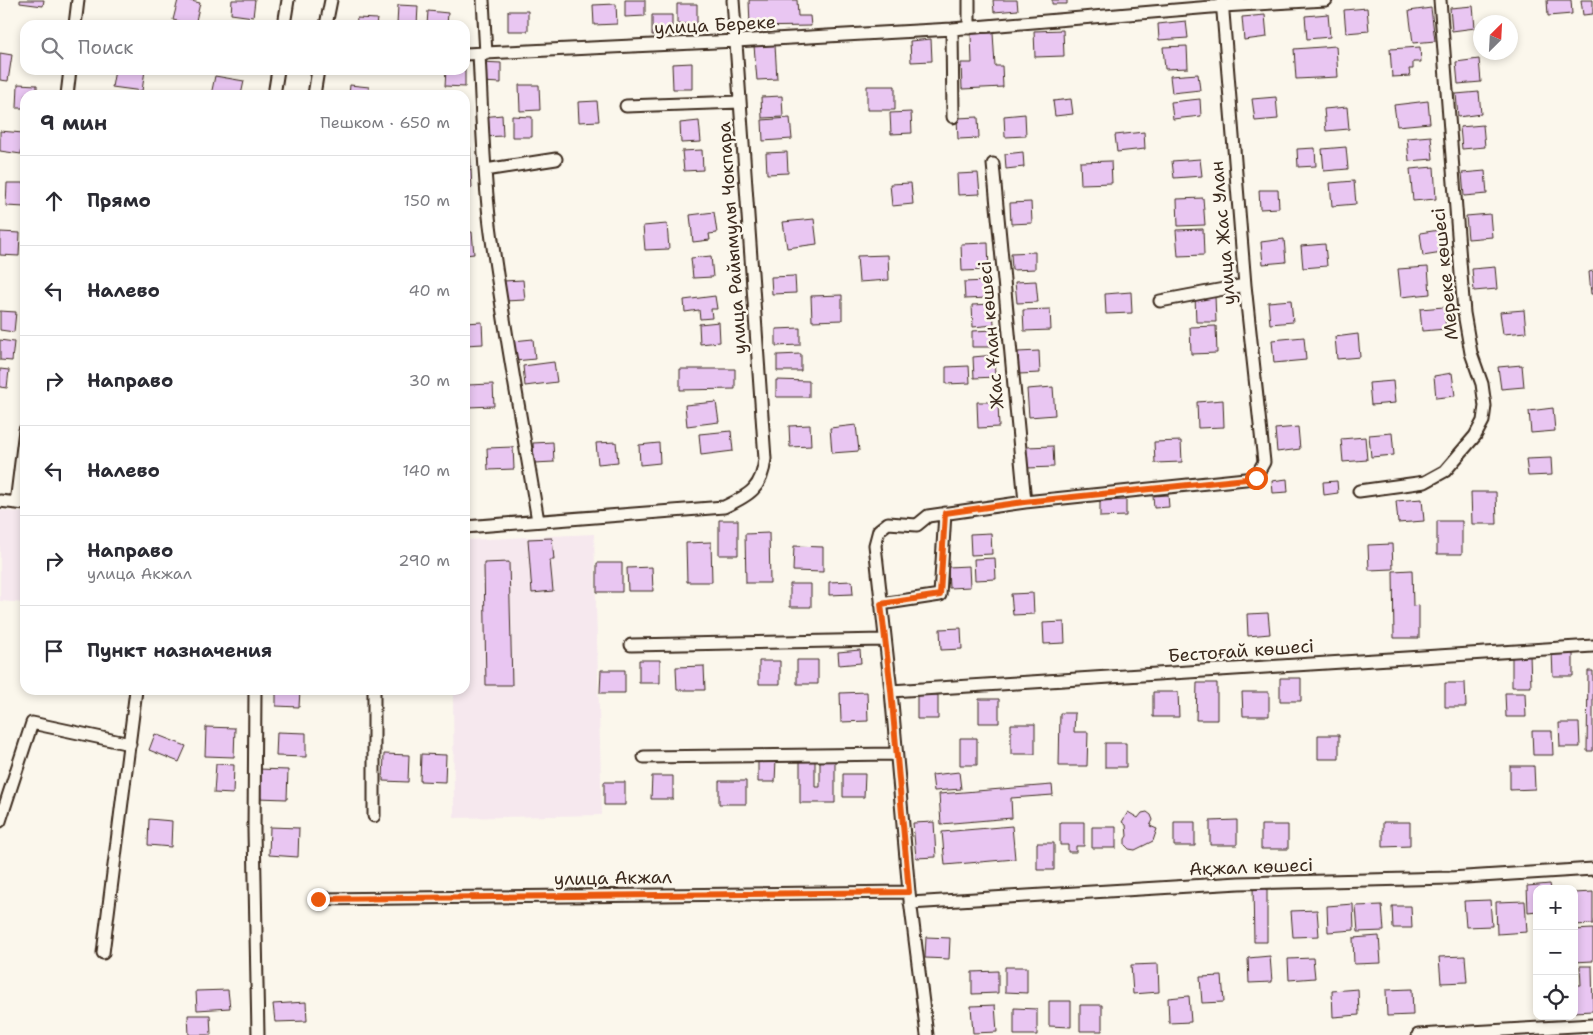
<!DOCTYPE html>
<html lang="ru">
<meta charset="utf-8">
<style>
:root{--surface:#fff;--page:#f7f7f7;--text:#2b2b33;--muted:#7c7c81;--line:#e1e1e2}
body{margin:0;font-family:"Shantell Sans",sans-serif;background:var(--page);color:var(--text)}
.controls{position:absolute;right:15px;bottom:15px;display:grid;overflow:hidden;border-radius:10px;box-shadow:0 2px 8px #0003}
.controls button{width:45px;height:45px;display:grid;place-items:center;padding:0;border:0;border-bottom:1px solid var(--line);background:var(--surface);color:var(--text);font:25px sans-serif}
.compass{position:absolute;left:1473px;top:15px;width:45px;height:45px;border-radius:50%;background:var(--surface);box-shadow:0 2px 8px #0003;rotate:24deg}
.stop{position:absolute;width:15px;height:15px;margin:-11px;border:4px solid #ea580c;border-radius:50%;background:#fff}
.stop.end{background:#ea580c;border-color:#fff;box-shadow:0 1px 5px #0008}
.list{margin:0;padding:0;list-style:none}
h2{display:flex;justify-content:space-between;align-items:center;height:65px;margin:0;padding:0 20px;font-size:21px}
h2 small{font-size:16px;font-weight:400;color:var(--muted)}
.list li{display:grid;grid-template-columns:32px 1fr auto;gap:15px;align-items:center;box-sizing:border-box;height:90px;padding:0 20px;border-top:1px solid var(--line)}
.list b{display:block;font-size:19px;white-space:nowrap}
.list p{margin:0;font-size:16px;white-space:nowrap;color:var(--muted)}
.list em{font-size:16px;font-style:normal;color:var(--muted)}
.icon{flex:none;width:28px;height:28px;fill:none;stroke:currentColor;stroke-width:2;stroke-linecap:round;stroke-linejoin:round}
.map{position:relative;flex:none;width:1593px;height:1035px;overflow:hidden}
.search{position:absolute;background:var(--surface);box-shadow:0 2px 8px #0003;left:20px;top:20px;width:450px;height:55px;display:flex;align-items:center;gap:12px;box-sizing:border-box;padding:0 18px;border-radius:15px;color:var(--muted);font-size:19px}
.panel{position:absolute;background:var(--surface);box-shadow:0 2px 8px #0003;left:20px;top:90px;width:450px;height:605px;border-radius:15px}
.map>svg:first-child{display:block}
</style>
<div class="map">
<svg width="1593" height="1035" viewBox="0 0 1593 1035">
<rect width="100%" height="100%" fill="#fbf7ec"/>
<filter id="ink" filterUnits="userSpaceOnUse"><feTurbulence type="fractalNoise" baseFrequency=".02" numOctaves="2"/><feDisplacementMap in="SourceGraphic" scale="10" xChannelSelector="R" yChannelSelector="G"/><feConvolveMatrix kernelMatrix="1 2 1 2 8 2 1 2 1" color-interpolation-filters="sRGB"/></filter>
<g filter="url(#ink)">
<path fill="#f6e8ee" d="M0,510L25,513V603L0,601Z
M594,534L602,815L454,818L453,690H465V540Z"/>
<path fill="#e9c6f2" stroke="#3b2a1e" d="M20,0H44L43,6L20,3Z
M178,0H187L200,3L195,25L173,20Z
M232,0H255L253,17L231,14Z
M625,0H645V16L625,17Z
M749,0H797L798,16H810L811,26L750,27Z
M993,0H1017L1018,10L994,12Z
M1052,0H1067V4H1052Z
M1547,0H1571L1572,14L1548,16Z
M1581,0H1593V14L1583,15Z
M616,4L617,24L594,25L593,5Z
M677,4H697V24H677Z
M398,5L418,6L417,25H397Z
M1473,6L1475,28L1452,31L1450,8Z
M1367,8L1369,31L1346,33L1344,10Z
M1431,8L1435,41L1413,43L1409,11Z
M428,11L448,13L447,25H427Z
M508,11H528V31H508Z
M1328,14L1330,37L1307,39L1305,16Z
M652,15H672V35H652Z
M1265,15L1267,37L1244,40L1242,17Z
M357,18L377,19L376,25H356Z
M1186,21L1188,38L1159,40L1158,24Z
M1063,30L1064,56L1035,57L1034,31Z
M993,33L995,66H1002L1003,87L962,89L961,63H972L971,34Z
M931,39L932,61L911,62L910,41Z
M775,45L777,79L757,80L754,46Z
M1187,46L1188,68L1165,69L1163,47Z
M1336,46L1338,77L1296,79L1294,49Z
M1420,47L1421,62H1413V69H1409L1410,76L1392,77L1390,49Z
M0,53L12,55L8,81L0,80Z
M1479,59L1481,82L1458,84L1456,62Z
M481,62L501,63V83L481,82Z
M692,63V89H673L672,64Z
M465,66V87L445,86L446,70H465Z
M115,70H145L142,91L112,87Z
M1198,74L1200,90L1172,93L1170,76Z
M215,76L244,81L241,95H211Z
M18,84L37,85V95H25V108H17Z
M350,85L369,87V95H349Z
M519,85H539L540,110L520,111Z
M867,86H895V110H867Z
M1479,92L1481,114L1458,117L1456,94Z
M782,96L783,117L762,118L761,97Z
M1276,97L1278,119L1255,121L1252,99Z
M1071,99L1073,114L1055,116L1053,101Z
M1200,99L1201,116L1173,119L1171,102Z
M597,101L599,121L579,122L578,102Z
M1428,101L1430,123L1397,126L1394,105Z
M1347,107L1349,129L1326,131L1324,109Z
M911,112L912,133L891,134L890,113Z
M1025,114L1026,136L1005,137L1004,116Z
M502,115L503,136L484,137L482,117Z
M512,116L532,117V137H512Z
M978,117L979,138L958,139L957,118Z
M790,118L792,139L763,141L762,120Z
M699,121L701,142L681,143L680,123Z
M1483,125L1485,147L1462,149L1460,127Z
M0,131L23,133L21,154L0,151Z
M1144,132L1145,149L1117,152L1115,135Z
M1431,136L1433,159L1409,161L1407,138Z
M465,147H470L471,167H465Z
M1346,147L1348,169L1324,171L1322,149Z
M1315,148L1316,166L1298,167L1297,149Z
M702,150L703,170L684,171L682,151Z
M787,152L788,173L767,174L766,153Z
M1023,152L1024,167L1006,169L1005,154Z
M1200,159L1202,176L1174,178L1172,161Z
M1111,161L1112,183L1081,184L1080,162Z
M1434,167L1436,199L1413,201L1410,169Z
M471,169L472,188L465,189V170Z
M1485,171L1487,194L1464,196L1462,173Z
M978,173L980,194L958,195L957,174Z
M1354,181L1356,204L1332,206L1330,183Z
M7,183H25V207L6,206Z
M911,183L913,204L892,206L890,184Z
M1259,190H1278L1279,208L1260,209Z
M1203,198L1205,225L1178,226L1177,199Z
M1031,202L1032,223L1011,224L1010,203Z
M714,212L717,233L709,234L710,240L693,242L690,215Z
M1490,214L1492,237L1468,239L1466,216Z
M814,219L817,244L787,248L783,222Z
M667,224L669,249L645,250L643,226Z
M1203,229L1204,255L1178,256L1176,230Z
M1439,230L1442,253L1423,256L1420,233Z
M0,232L20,233L19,256L0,255Z
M465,232H472L474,254L465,255Z
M1284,239L1286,262L1263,264L1261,242Z
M988,243L989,270L962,271L961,244Z
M1325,244L1327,266L1303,268L1301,246Z
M1035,252V269L1012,270L1011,253Z
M888,255L889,280L859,282L857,256Z
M711,256L713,277L693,278L691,258Z
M1428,267L1430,294L1401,297L1398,269Z
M1495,267L1497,289L1474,291L1472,269Z
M1593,271V294H1591L1589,272Z
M795,276L796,293L772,294L771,277Z
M523,280L525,300L505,301L503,281Z
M988,281V298L965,299L964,282Z
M1036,281L1038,302L1017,303L1015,282Z
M1131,292L1132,313L1106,314L1105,294Z
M842,295V320L812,321L811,296Z
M715,296L717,309H711L712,318L700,319L699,310L685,312L684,300Z
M1195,296H1215L1216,322H1196Z
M1291,300L1293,322L1270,324L1268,302Z
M993,304L994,325L973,327L972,305Z
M1444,307L1446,329L1422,331L1420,309Z
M1050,309L1051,330L1024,331L1023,310Z
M1524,310L1526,332L1503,334L1500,312Z
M0,311L16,312L14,332L0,330Z
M482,322L483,344L465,345V323Z
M719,322L720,342L700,344L699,324Z
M1216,326L1217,353L1191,354L1190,327Z
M800,328V345L776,346V329Z
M996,330V347H972V331Z
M1358,334L1360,357L1337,359L1335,337Z
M1304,337L1306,360L1274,363L1272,340Z
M533,339L535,359L515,361L513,341Z
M0,340L14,342L12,361L0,360Z
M1039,351L1040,373L1019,374L1018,352Z
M801,354V371H777V355Z
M994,355L995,377L974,378L973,357Z
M554,362L557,382L525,386L523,366Z
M1522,365L1524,387L1501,389L1498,367Z
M969,366L970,383L946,384V367Z
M0,369L9,370L7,388L0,387Z
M680,369H735V389L680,390Z
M1452,373L1455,396L1436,398L1434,376Z
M776,380L809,381V397H776Z
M1393,381L1395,403L1371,405L1369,383Z
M493,384L494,406L468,407L467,385Z
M1053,387L1055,415L1029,417L1027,389Z
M1223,400L1224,427L1198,428L1197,402Z
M716,402L719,422L687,426L685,405Z
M977,402H998L999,427L978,428Z
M1553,408L1555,431L1531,433L1529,411Z
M810,425L811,446L790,447L789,426Z
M856,425L859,451L832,453L830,428Z
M1298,427L1300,449L1277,452L1275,429Z
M731,431L733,451L701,455L699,434Z
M1392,433L1394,455L1371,457L1369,435Z
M1365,437L1367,460L1343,462L1341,439Z
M1181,441L1182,462L1155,463L1154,442Z
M553,442L554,462L534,463L533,443Z
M616,442L618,462L598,464L596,443Z
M659,443L660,463L640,465L639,445Z
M1053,446L1054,467L1027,468L1026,447Z
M513,447L514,469L488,470L487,448Z
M1551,458L1552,475L1528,476L1526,459Z
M1287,479L1288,492L1273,493L1272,481Z
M1337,481L1338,493L1324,495L1323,482Z
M1471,492H1496L1497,524H1472Z
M1168,495L1169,507L1154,508L1153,496Z
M1422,499L1424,521L1398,523L1396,501Z
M1126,500V516L1100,517V501Z
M719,520H738V555H719Z
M1437,521H1462V554H1437Z
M769,533L770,583H746L745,534Z
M991,533L992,554L971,555L970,534Z
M552,538L554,560H550L553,591L532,593L528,539Z
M711,542L712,582H687L686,543Z
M1392,544L1393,569L1369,570L1368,545Z
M794,546L823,547V572L793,571Z
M995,558L996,579L975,580L974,559Z
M509,562L512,685H486L484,563Z
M597,563H622V592H597Z
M969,566L970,587L949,588L948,567Z
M652,567L653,591H628L627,568Z
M1412,570L1413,606L1419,605V638H1394L1393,571Z
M852,581L853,594L829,595V582Z
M790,584H811V607H790Z
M1033,593L1034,614L1013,615L1011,594Z
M1268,613L1270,634L1248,636L1247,614Z
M1064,622L1065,643L1044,644L1043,623Z
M961,628L962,649L941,650L940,629Z
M860,650L861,663L839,665L838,652Z
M1552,652H1573V676H1553Z
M1512,654H1530L1531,687H1512Z
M639,660H660V683H639Z
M797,660H818V684H797Z
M759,661H780V684H759Z
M704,666L705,690H677L676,667Z
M601,670H625V693H600Z
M1588,671H1593V751H1587Z
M1280,678H1301V701H1280Z
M1197,683H1217V720H1196Z
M1445,683H1465L1466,707H1445Z
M276,690H300L299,707L276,706Z
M867,692L868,721L841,722L840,693Z
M1153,692H1178L1179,717H1153Z
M1242,692H1269V716H1243Z
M1505,693H1525L1526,717H1506Z
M917,695H938V719H917Z
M979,699H999V723H979Z
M1060,713H1075L1074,732H1088L1087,766H1059Z
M1559,723H1579L1580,747H1560Z
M1011,724H1035V754H1011Z
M206,727L235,728L234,757L205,756Z
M1532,731H1552L1553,755H1533Z
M277,732L306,733V757L276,756Z
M155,734L186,746L179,762L149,750Z
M1318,735H1339V759H1318Z
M960,738H977V765H960Z
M1105,743H1126V767H1105Z
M384,754L409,755L408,782L383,781Z
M421,754L446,755L445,782L420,781Z
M758,758L776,759L775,782H758Z
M800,758H815V787H820V759H835V803H800Z
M216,764L234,765L233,794L214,793Z
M1510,766H1534L1535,789L1510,790Z
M258,769L288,770L287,799L257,798Z
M959,772L961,789L934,791L932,775Z
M843,774H865L864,797H843Z
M652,776H673V799H651Z
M719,781H746V804H719Z
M604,782H625V805H604Z
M1052,785L1053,795L1011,798L1012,818L941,824L939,794Z
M1128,812L1138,818L1142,813L1147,812L1151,815L1153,820L1150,826L1157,829L1153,841L1135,850L1129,849L1125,845V839L1127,836L1126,825L1122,822Z
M149,819L172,821L171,847L148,845Z
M1237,820V845H1210V821Z
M934,822L936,857L916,858L913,823Z
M1060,822H1084V846H1076V852H1068V845H1060Z
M1174,822H1195V846H1174Z
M1383,822H1410V846L1383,847Z
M1261,825H1288V849H1261Z
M1012,826L1015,859L945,865L942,832Z
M270,827L299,828L298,857L269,855Z
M1092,827H1116V848H1092Z
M1037,843H1054V870H1037Z
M1550,884L1551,889H1537V911L1528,912L1527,886Z
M1253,887H1267V942H1254Z
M1593,892V924L1574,925V893Z
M1490,900L1492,926L1466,927L1464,901Z
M1525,901L1527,932L1497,934L1496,902Z
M1353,904L1354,930L1328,932L1327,906Z
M1382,905L1384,931L1358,932L1356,906Z
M1392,906H1411L1412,928H1393Z
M1317,910L1319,936L1293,937L1291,911Z
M1593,929V961L1574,962V930Z
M1379,936L1381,963L1354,964L1353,938Z
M926,937L950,938L949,959L925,958Z
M1270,956L1272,982L1249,983L1248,958Z
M1465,956L1467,982L1441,983L1439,957Z
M1313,958L1315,978L1289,980L1288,959Z
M1158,964L1159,992L1133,994L1131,965Z
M1580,966H1592L1593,1011L1574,1012V985H1581Z
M1005,967H1027V993L1005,992Z
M998,971V993L972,994V972Z
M1222,976L1224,1002L1202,1003L1200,977Z
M1358,989L1359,1015L1333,1017L1332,991Z
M1412,989L1413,1015L1387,1016L1386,990Z
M228,990L230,1008L197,1010L196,991Z
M1189,996L1191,1022L1169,1023L1168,998Z
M1049,1001H1071V1027L1049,1026Z
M306,1002L307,1021L275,1022L273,1004Z
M995,1005L997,1032L973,1033L971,1006Z
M1080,1005H1102V1031H1080Z
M1014,1008L1037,1009V1035H1014Z
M188,1015H210L211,1035H189Z"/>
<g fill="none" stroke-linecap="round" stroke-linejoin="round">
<defs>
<path id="minor" d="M483,0L486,54
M969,0V28
M75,25L78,0
M284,25L288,0
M326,25L331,0
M952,29L953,117
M465,54L736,41L952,29L1223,6L1326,0
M479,54C482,111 483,168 490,225C503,324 522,423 538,521
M67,95L70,70
M274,95L278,70
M314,95L318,70
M626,106L740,102
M993,164L1025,502
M485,170L556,159
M1160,301L1245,285
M1359,491L1425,482L1445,471L1475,436L1483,421L1485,406L1482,384L1471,353L1464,313L1440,0
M0,501L25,504
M16,503L25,430
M465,527L724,507C750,495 762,488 765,459L733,0
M881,604L940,595L945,513
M631,645L884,640
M255,690L254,830L258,1035
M891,691L1593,646
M644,757L895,754
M374,816V690
M0,821L32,723L130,744
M318,899L909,892
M910,903L1239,883L1450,878L1593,869
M103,953L136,690
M927,1035L909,892L891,691L875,545L879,530L888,523L917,525L928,516L1025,502L1255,478L1264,462L1245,285L1222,0
M1418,1035L1593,1025"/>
</defs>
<use href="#minor" stroke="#3b2a1e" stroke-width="15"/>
<use href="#minor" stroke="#fbf7ec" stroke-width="11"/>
</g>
</g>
<g fill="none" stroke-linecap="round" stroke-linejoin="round" filter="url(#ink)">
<path stroke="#ea580c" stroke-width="6" d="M318,899L909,892L891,690L881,604L940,595L945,513L1024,502L1256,478"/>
</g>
<g text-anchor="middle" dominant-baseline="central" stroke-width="5" stroke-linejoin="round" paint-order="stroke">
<g font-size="18" fill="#3b2a1e" stroke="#fbf7ec">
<text transform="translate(715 25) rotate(-3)">улица Береке</text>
<text transform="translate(1223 233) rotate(-95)">улица Жас Улан</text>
<text transform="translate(732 238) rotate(-94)">улица Райымулы Чокпара</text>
<text transform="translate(1445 274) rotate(-96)">Мереке көшесі</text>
<text transform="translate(991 335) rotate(-95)">Жас Ұлан көшесі</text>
<text transform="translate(1241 651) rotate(-4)">Бестоғай көшесі</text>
<text transform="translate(1251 867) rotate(-2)">Ақжал көшесі</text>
<text transform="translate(613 878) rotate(-1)">улица Акжал</text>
</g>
</g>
</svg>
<div class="controls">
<button>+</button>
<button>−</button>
<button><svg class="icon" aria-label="locate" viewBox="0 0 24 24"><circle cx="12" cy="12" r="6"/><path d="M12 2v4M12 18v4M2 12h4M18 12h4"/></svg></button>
</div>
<svg class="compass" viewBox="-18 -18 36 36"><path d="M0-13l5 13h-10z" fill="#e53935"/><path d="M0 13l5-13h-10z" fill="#7c7c81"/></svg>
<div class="stop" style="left:1256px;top:478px"></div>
<div class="stop end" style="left:318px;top:899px"></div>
<div class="search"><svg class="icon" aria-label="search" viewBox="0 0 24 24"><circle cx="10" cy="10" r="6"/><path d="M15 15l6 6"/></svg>Поиск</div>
<section class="panel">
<h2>9 мин<small>Пешком · 650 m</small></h2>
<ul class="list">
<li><svg class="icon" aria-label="ahead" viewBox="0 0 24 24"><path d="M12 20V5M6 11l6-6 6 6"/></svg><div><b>Прямо</b></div><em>150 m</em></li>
<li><svg class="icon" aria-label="left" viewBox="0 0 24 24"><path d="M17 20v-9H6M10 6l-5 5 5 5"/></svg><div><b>Налево</b></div><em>40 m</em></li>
<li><svg class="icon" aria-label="right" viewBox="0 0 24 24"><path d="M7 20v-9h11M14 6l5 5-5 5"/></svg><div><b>Направо</b></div><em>30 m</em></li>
<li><svg class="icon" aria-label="left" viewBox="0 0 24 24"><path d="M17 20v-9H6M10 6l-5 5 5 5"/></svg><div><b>Налево</b></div><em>140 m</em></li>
<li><svg class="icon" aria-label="right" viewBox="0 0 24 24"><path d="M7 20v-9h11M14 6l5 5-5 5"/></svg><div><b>Направо</b><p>улица Акжал</p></div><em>290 m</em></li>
<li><svg class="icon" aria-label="arrive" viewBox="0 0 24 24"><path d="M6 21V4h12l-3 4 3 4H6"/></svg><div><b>Пункт назначения</b></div></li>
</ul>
</section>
</div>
